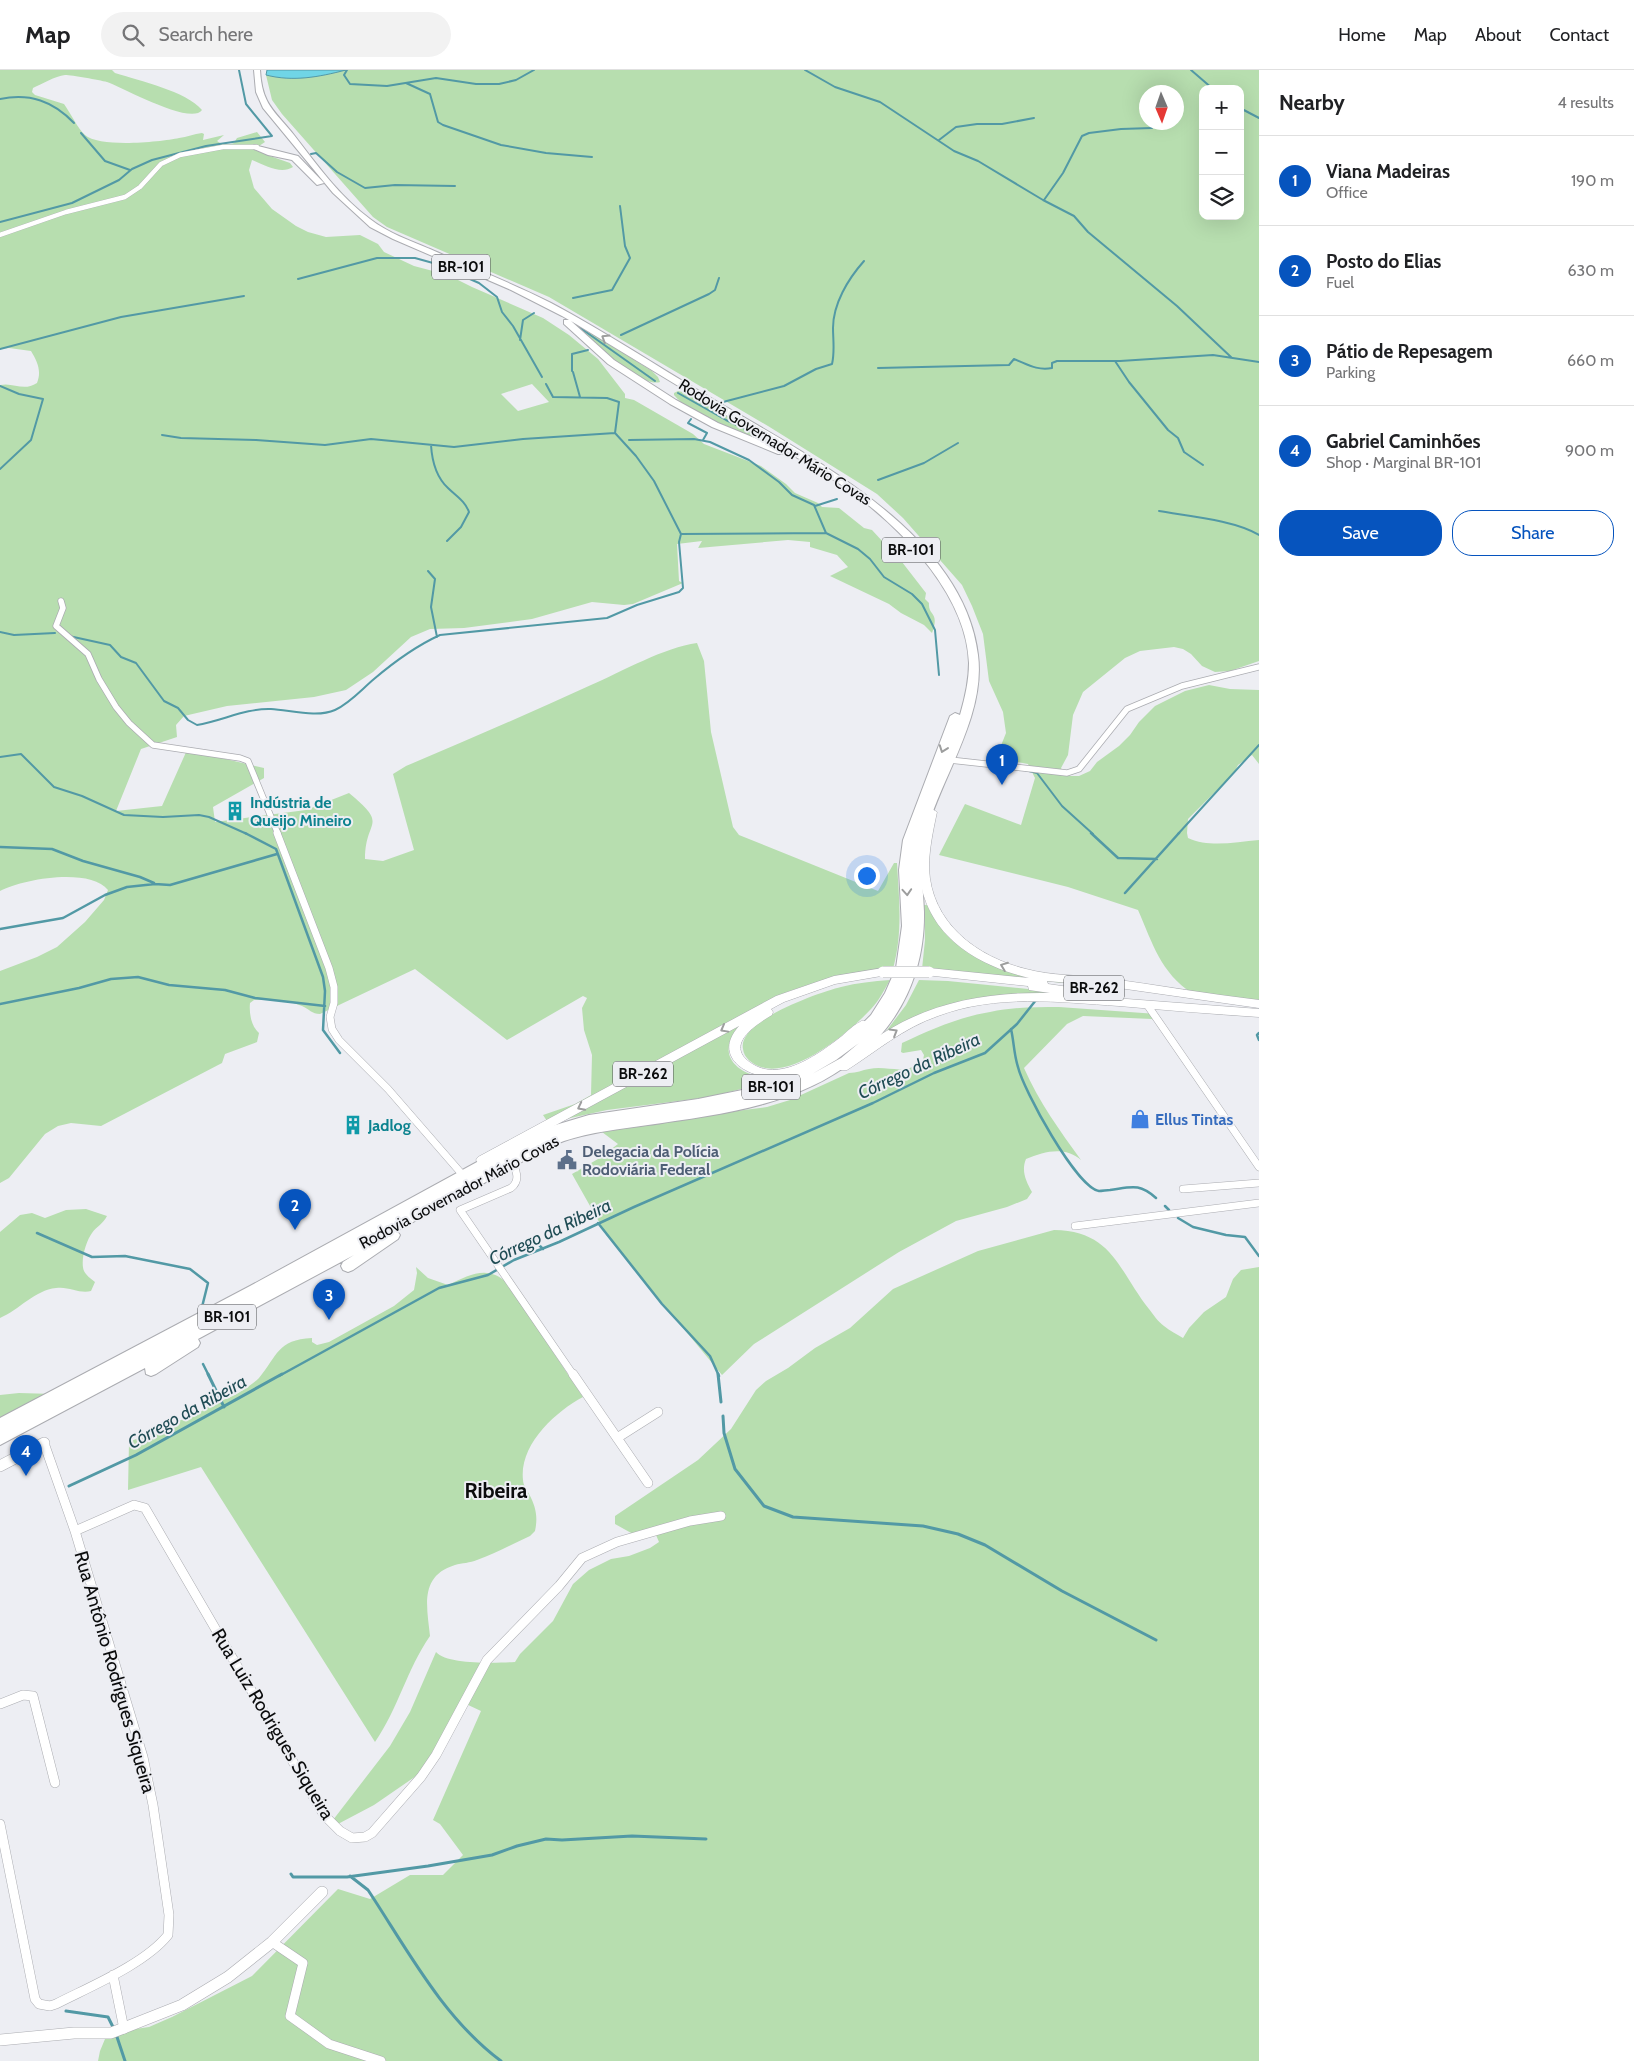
<!DOCTYPE html>
<meta charset="utf-8">
<style>
:root{--surface:#fff;--page:#f2f2f2;--text:#202124;--muted:#757577;--line:#e0e0e0;--accent:#0654be}
body{margin:0;font-family:Cabin,sans-serif;background:var(--page);color:var(--text)}
.controls{position:absolute;right:15px;top:15px;display:grid;overflow:hidden;border-radius:10px;box-shadow:0 5px 20px #0002}
.controls button{width:45px;height:45px;display:grid;place-items:center;padding:0;border:0;border-bottom:1px solid var(--line);background:var(--surface);color:var(--text);font:25px sans-serif}
.compass{position:absolute;left:1139px;top:15px;width:45px;height:45px;border-radius:50%;background:var(--surface);box-shadow:0 5px 20px #0002;rotate:178deg}
.you{position:absolute;left:866px;top:805px;width:18px;height:18px;margin:-12px;border:4px solid #fff;border-radius:50%;background:#1a73e8;box-shadow:0 0 0 8px #1a73e833}
.badge{display:grid;place-items:center;width:32px;height:32px;border-radius:50%;background:var(--accent);color:#fff;font-size:16px;font-weight:700}
.pin{position:absolute;translate:-50% -41px;filter:drop-shadow(0 1px 2px #0008)}
.pin::after{content:'';position:absolute;top:26px;width:18px;height:15px;background:inherit;clip-path:polygon(0 0,100% 0,50% 100%)}
.list{margin:0;padding:0;list-style:none}
h2{display:flex;justify-content:space-between;align-items:center;height:65px;margin:0;padding:0 20px;font-size:21px}
h2 small{font-size:16px;font-weight:400;color:var(--muted)}
.list li{display:grid;grid-template-columns:32px 1fr auto;gap:15px;align-items:center;box-sizing:border-box;height:90px;padding:0 20px;border-top:1px solid var(--line)}
.list b{display:block;font-size:19px;white-space:nowrap}
.list p{margin:0;font-size:16px;white-space:nowrap;color:var(--muted)}
.list em{font-size:16px;font-style:normal;color:var(--muted)}
.actions{display:flex;gap:10px;padding:15px 20px}
.actions a{flex:1;padding:11px 0;border:1px solid var(--accent);border-radius:20px;text-align:center;font-size:18px;color:var(--accent)}
.actions .main{background:var(--accent);color:#fff}
.icon{flex:none;width:28px;height:28px;fill:none;stroke:currentColor;stroke-width:2;stroke-linecap:round;stroke-linejoin:round}
.map{position:relative;flex:none;width:1259px;height:1991px;overflow:hidden}
header{display:flex;align-items:center;gap:30px;box-sizing:border-box;height:70px;padding:0 25px;background:var(--surface);border-bottom:1px solid var(--line)}
header strong{font-size:24px}
nav{display:flex;gap:28px;margin-inline-start:auto;font-size:18px}
.search{width:350px;height:45px;background:var(--page);display:flex;align-items:center;gap:12px;box-sizing:border-box;padding:0 18px;border-radius:28px;color:var(--muted);font-size:19px}
main{display:flex}
aside{flex:1;background:var(--surface)}
.map>svg:first-child{display:block}
</style>
<header>
<strong>Map</strong>
<div class="search"><svg class="icon" aria-label="search" viewBox="0 0 24 24"><circle cx="10" cy="10" r="6"/><path d="M15 15l6 6"/></svg>Search here</div>
<nav><a>Home</a><a>Map</a><a>About</a><a>Contact</a></nav>
</header>
<main>
<div class="map">
<svg width="1259" height="1991" viewBox="0 0 1259 1991">
<rect width="100%" height="100%" fill="#edeef3"/>
<path fill="#b7deaf" fill-rule="evenodd" d="M0,0H112L115,3C140,11 186,21 202,40C191,56 122,17 107,12C99,10 72,5 65,5C55,6 42,14 33,18L32,22L35,25L64,34C70,42 78,59 85,65C99,78 161,72 179,68C187,67 194,64 202,63L204,64L203,70L224,65L217,71C222,75 229,75 234,73L237,68L257,62L265,72L259,76L263,82L270,86L290,93L293,97C281,105 264,95 252,90L249,100L254,118L272,139L296,156L308,162L326,167L360,165L378,174L384,182L414,196L448,205L472,217L543,248L569,265L598,289L625,324V328L634,330L693,364L704,374L761,396L786,414L795,423L818,433L822,437L839,438L864,458L872,460L884,473L885,480L902,492L926,523L925,529L929,533C928,547 940,541 932,563L924,555L901,543L889,534L830,506L848,497L837,485L810,477V472L788,470L698,478L702,471L677,474L679,511L683,513L633,534L624,535L592,532L532,549L464,558L430,559L411,567L373,602L346,620L314,627L227,636L184,646L176,655L177,667L141,679L116,741L162,736L187,680L264,698V708L213,737L215,752L306,740L349,723C390,757 365,748 365,789L383,791L414,780L393,704L406,696C468,670 530,643 591,615C621,602 665,577 697,573L704,591L711,662L733,757L739,765L878,821L894,793H897C899,830 903,862 893,899L829,908L787,922L547,1051L543,1045L575,1034L591,1025L592,985L584,960L582,938L587,928L583,926L507,970L415,899L320,944C312,944 309,939 302,936C288,930 268,929 254,930L250,933C249,943 251,956 259,963L257,972L225,984L222,993L101,1056L71,1053L58,1056L45,1064L9,1108L0,1113V901L37,887L57,877L85,852L104,830L108,820C90,797 22,809 0,821V315C14,312 23,322 37,313C42,301 37,291 31,281L9,278L0,279ZM532,314L549,332L518,341L501,324Z
M346,0H1259V591L1230,601L1215,602L1202,596L1191,584L1183,579L1174,577L1140,581L1125,588L1083,622L1073,645L1068,685L1061,698L1064,703L1070,706H1079L1090,701L1097,692L1119,676L1130,665L1139,652L1155,636L1185,621L1209,615L1230,619L1259,620V694L1252,685L1238,695L1234,703L1188,749L1187,763L1188,768C1210,778 1235,772 1259,770V930L1193,924C1160,902 1153,874 1138,840L1068,817L939,785L965,734L1021,755L1035,708L1028,694L996,688L1006,663L1003,642L989,611L983,564L972,536L962,515L903,448L877,424L768,356L549,227L387,157L373,147L282,44L272,30L266,5C293,12 319,7 346,0ZM1203,19H1240V146H1203ZM1146,22H1176V52H1146Z
M570,250L652,301L658,307L660,312C639,319 586,264 570,250Z
M678,321L687,323L743,354L779,377C751,364 692,348 674,325V323Z
M924,835H928L936,850L1003,898L1124,917V919L922,899L925,870Z
M890,910C884,920 879,931 871,939C850,962 794,1008 761,997C752,994 744,988 743,979C737,951 820,922 841,917C857,913 873,911 890,910Z
M919,910L948,911L1127,929L991,927L884,964L906,935Z
M1059,937L1157,944L1161,955L1152,949L1083,946L1067,954L1024,998C1039,1032 1060,1061 1081,1090C1065,1076 1045,1081 1026,1089C1021,1101 1026,1111 1032,1122L1027,1129L1007,1137L956,1151L899,1182L754,1274L722,1305L607,1166L572,1104L598,1089L618,1074L602,1062L617,1056L767,1037L790,1030L849,1003C857,1003 862,1000 869,999C889,995 905,1007 923,990L924,985L921,980L903,983L901,982L902,973C930,960 959,947 990,942C1013,937 1036,937 1059,937Z
M746,951C740,956 734,961 731,969C719,996 755,1010 776,1008V1010L710,1027L607,1040L566,1049Z
M86,1139L107,1146C103,1154 97,1156 92,1163C86,1171 80,1191 84,1201C86,1205 91,1209 95,1212L91,1221C79,1224 69,1216 56,1218C35,1220 19,1240 0,1248V1162L20,1145L32,1143L45,1148L66,1140Z
M1054,1160C1113,1161 1118,1200 1149,1239C1153,1244 1158,1252 1164,1256C1170,1261 1177,1264 1183,1268L1189,1258L1204,1242L1226,1227L1233,1209L1241,1200L1259,1197V1991H98L100,1981L105,1969L115,1962L149,1957L172,1947L252,1906L338,1819L370,1829L410,1805H443L463,1785L440,1754L433,1750L481,1641L466,1634L419,1704L374,1735L338,1754L333,1750L390,1676L410,1642L436,1582C447,1595 498,1593 515,1592L520,1584L553,1551L573,1514L589,1500L611,1489L629,1486L650,1478L659,1472L656,1465L633,1464L615,1454V1446L698,1390L731,1359L756,1320L766,1311L788,1298L815,1278L850,1258L893,1219L978,1181Z
M416,1197L428,1208L448,1215C470,1205 488,1194 508,1214L583,1327C555,1342 519,1375 523,1410C523,1415 527,1420 529,1424C536,1437 538,1447 535,1461L530,1466C512,1474 495,1484 477,1490C470,1493 462,1493 455,1495C419,1506 427,1537 430,1566C407,1599 398,1639 375,1672L201,1397L128,1420L129,1372L202,1341C216,1330 228,1330 240,1322C246,1318 254,1313 259,1308C278,1285 277,1270 312,1268V1272L317,1275L329,1272L394,1236L414,1220L417,1203Z
M19,1323L54,1324L0,1349V1325Z"/>
<path fill="#70d5e6" stroke="#5299a5" d="M267,0H346C319,7 293,12 266,5Z"/>
<g fill="none" stroke-linecap="round" stroke-linejoin="round">
<path stroke="#5299a5" stroke-width="2" d="M347,0L344,5L350,14L387,16L436,8L476,14H499L516,10L534,0
M805,0L835,17L880,32L954,81L978,91L1043,130L1074,146L1088,162L1177,236L1232,288
M1191,0L1213,19
M406,13L430,24L438,52L443,55L501,75L546,83L592,87
M0,29C30,23 53,31 74,53
M1240,38L1259,48
M81,63L105,91L130,100
M939,70L956,57L977,54H1002L1034,48
M311,84L316,83L337,102L365,118L395,115L455,116
M1044,130L1063,103L1082,66L1089,63L1121,59L1152,58
M0,152L72,133L119,110L132,99L152,90L206,76L272,66L246,34L239,0
M298,209L377,188H415L433,193L479,213L497,227L502,242L513,256L542,307
M573,228L612,220L630,188L625,176L620,136
M579,257L655,311
M621,265L709,224L715,220L719,208
M520,270L523,250L534,243
M0,279L121,247L244,226
M1115,291L1129,312L1168,360L1178,368L1184,382L1203,395
M878,298L1009,295L1014,289C1027,294 1037,301 1052,298V293L1057,291H1120L1213,285L1259,292
M572,301V284L588,280
M573,302L580,327
M546,314L553,327L607,328L619,332L615,363
M0,316L19,324L43,329L31,370L0,399
M678,323L726,350L767,369
M723,332L784,316L816,299L832,294C835,282 833,270 833,258C833,234 848,209 864,191
M691,349L688,353L707,363L703,370
M162,365L181,368L256,370L325,375L371,369L454,377L523,369L615,363
M629,370L694,369L710,372L749,390L779,412L792,425L814,435L826,463
M431,375C432,391 436,407 448,418C456,426 465,431 469,442L461,457L447,471
M878,410L924,393L958,373
M815,436L837,429
M1159,441C1187,446 1235,450 1259,465
M681,464L826,463L858,479L870,489L884,507L912,524L922,534L935,560L939,605
M428,501L435,509L431,537L437,567
M0,562L14,565L55,563
M69,566L110,575L121,587L136,593L164,631L178,638L188,650L197,655C222,651 246,638 271,639C290,640 317,648 335,640C350,633 361,620 374,609C394,592 416,576 440,565L607,548L637,535L679,522L683,518L679,472L681,464L654,411L636,386L615,363
M0,687L21,684L54,717L82,726L124,745L163,747L199,745L209,747L247,764
M1025,700L1037,703L1062,736L1093,764
M1178,764L1259,675"/>
<path stroke="#5299a5" stroke-width="2.5" d="M245,763L276,779L323,907L325,921L323,960L340,983
M1091,763L1118,788L1157,789
M0,777L52,779L83,791L140,807L154,813
M1125,823L1179,763
M0,859L63,848L105,825L127,817L155,814L170,815L277,784
M0,934L79,918L111,909L138,907L169,915L225,920L255,928L325,936
M1011,959C1014,972 1014,985 1018,997C1023,1019 1076,1117 1099,1121C1102,1121 1107,1120 1110,1120C1132,1117 1139,1113 1156,1128
M1259,963L1257,965L1259,970
M1165,1136L1169,1140
M1178,1148L1193,1157L1226,1165L1245,1167L1259,1186
M598,1153L662,1234L710,1286L719,1306
M37,1163L92,1187L125,1186L190,1199L208,1213L200,1245
M538,1174L543,1179
M203,1294L209,1306
M279,1306L439,1218L488,1205L514,1190L559,1172L634,1137L873,1033L934,1003L985,983L1017,954L1036,930"/>
<path stroke="#5299a5" stroke-width="3" d="M208,1304L224,1337
M718,1304L721,1332
M723,1346L724,1363L735,1399L764,1436L793,1447L923,1456L958,1464L985,1475L1062,1521L1156,1570
M69,1416L136,1385L282,1304
M291,1804L293,1807H347L428,1796L492,1785L517,1776L546,1769L562,1770L632,1766L706,1769
M350,1806L368,1820C407,1879 443,1948 501,1991
M66,1941L108,1947L114,1959
M116,1964L125,1991"/>
<defs>
<path id="minor-far3" d="M0,165L66,142L125,127L140,117L161,94L180,85L223,77H257"/>
<path id="minor-far2" d="M61,531L63,538L56,556L88,584L99,609L116,637L129,653L153,675L240,688L248,691L278,764
M950,690L1067,703L1079,699L1127,639L1182,616L1259,597"/>
<path id="minor-far1" d="M277,763L329,898L334,917V933L330,947L332,959L339,970L388,1019L461,1103
M1148,936L1259,1097
M512,1090C516,1101 521,1110 511,1118L460,1140L574,1306
M1183,1119L1259,1113
M1075,1156L1259,1133"/>
<path id="minor" d="M573,1304L648,1413
M617,1368L658,1342
M75,1461L134,1435L145,1438L324,1745L340,1761L352,1768L365,1767L372,1763L421,1707L436,1685L487,1590L559,1516L582,1488L617,1472L690,1451L721,1446
M0,1634L23,1625L33,1626L55,1713
M0,1754L35,1929L39,1934L50,1936L56,1934C89,1917 145,1894 168,1865L169,1845L153,1735L143,1687L75,1461L44,1373
M272,1872L303,1893L290,1946L329,1974L381,1991
M113,1905L124,1959"/>
<path id="tertiary" d="M0,1396L44,1373
M0,1970L74,1963H111L182,1935L228,1907L272,1872L322,1822"/>
<path id="trunk" d="M932,739L937,742C933,761 929,779 929,798C931,853 977,887 1026,899C1052,906 1079,905 1105,908C1157,915 1208,924 1259,930V938L1105,916L1047,911L1048,914L1076,918L1077,921L1074,925L1259,939V947C1212,944 1165,940 1119,936C1059,932 996,924 938,946C903,958 877,981 847,1000H839L837,997L839,994C856,983 872,969 890,959C939,930 994,922 1050,923L1029,920L1028,916L925,905L924,902L929,898L1029,908C972,894 923,862 919,799C918,780 923,761 927,742Z
M883,898L888,902L887,905L835,914L784,932L771,939L773,942L772,945C753,956 721,978 756,996C784,1010 820,983 842,966C847,962 853,955 860,952C863,950 863,951 867,952L869,955L867,958C844,978 819,998 789,1006C758,1014 708,991 739,956L486,1093H478L476,1090L478,1087L776,926L834,906Z"/>
<path id="motorway" d="M254,0H260C262,35 274,40 294,65C317,95 340,127 370,149C388,163 409,170 430,179C470,197 512,213 551,233C604,261 655,295 706,325C802,383 963,460 978,585C986,647 940,708 925,766C919,792 923,816 924,842C925,901 901,954 854,990C797,1036 718,1045 648,1055C620,1059 591,1062 564,1071C541,1079 519,1094 497,1106C464,1124 430,1142 397,1161L400,1165L398,1169L353,1200L348,1202L343,1200L341,1196L343,1192L354,1185L198,1269L200,1273L198,1277L156,1304L151,1306L146,1304L145,1298L0,1375V1348L250,1216L532,1062L589,1045L698,1029L752,1018L802,998L828,983L851,965L871,945L885,923L896,898L902,856L899,800L903,770L950,646L955,643L960,645C965,628 969,610 969,593C967,528 907,464 858,427C835,409 809,395 784,380V384H778L712,357L670,334L608,294L564,254V250H569L562,246L511,220L393,169L370,157L333,123L263,38L256,22ZM571,251L784,380L718,353L676,330L614,290ZM859,973L841,988L812,1004L836,990Z
M254,75L298,86L324,113L317,115L292,90L268,85L254,79Z"/>
</defs>
<use href="#minor-far3" stroke="#abacb1" stroke-width="5"/>
<use href="#minor-far2" stroke="#abacb1" stroke-width="7"/>
<use href="#minor-far1" stroke="#abacb1" stroke-width="8"/>
<use href="#minor" stroke="#abacb1" stroke-width="10"/>
<use href="#tertiary" stroke="#abacb1" stroke-width="12"/>
<use href="#trunk" stroke="#abacb1" stroke-width="1"/>
<use href="#motorway" stroke="#abacb1" stroke-width="2"/>
<use href="#minor-far3" stroke="#fff" stroke-width="4.5"/>
<use href="#minor-far2" stroke="#fff" stroke-width="5.5"/>
<use href="#minor-far1" stroke="#fff" stroke-width="7"/>
<use href="#minor" stroke="#fff" stroke-width="9"/>
<use href="#tertiary" stroke="#fff" stroke-width="11"/>
<use href="#trunk" fill="#fff" fill-rule="evenodd"/>
<use href="#motorway" fill="#fff" fill-rule="evenodd"/>
<defs>
<path id="trunk-bridge" d="M883,902H929"/>
</defs>
<use href="#trunk-bridge" stroke="#abacb1" stroke-width="12" stroke-linecap="butt"/>
<use href="#trunk-bridge" stroke="#fff" stroke-width="11"/>
</g>
<defs><path id="oneway-chevron" d="M-2-3.5L2.5 0L-2 3.5" fill="none" stroke-width="1.6" stroke-linecap="round" stroke-linejoin="round" transform="scale(1.25)"/></defs>
<g stroke="#9d9e9e">
<use href="#oneway-chevron" transform="translate(605 268) rotate(-148)"/>
<use href="#oneway-chevron" transform="translate(943 679) rotate(110)"/>
<use href="#oneway-chevron" transform="translate(907 822) rotate(86)"/>
<use href="#oneway-chevron" transform="translate(1004 896) rotate(-159)"/>
<use href="#oneway-chevron" transform="translate(724 959) rotate(151)"/>
<use href="#oneway-chevron" transform="translate(894 962) rotate(-31)"/>
<use href="#oneway-chevron" transform="translate(581 1037) rotate(153)"/>
</g>
<defs>
<symbol id="building-bare" viewBox="-9 -9 18 18"><path d="M-4-6H4V6H1V3H-1V6H-4ZM-2.5-4.3h1.7v1.8h-1.7ZM.8-4.3h1.7v1.8H.8ZM-2.5-1h1.7V.8h-1.7ZM.8-1h1.7V.8H.8Z" fill="#0f9aa8" stroke="#edeef3" stroke-width="2.5" paint-order="stroke"/></symbol>
<symbol id="shop-bare" viewBox="-9 -9 18 18"><path d="M-5-2.5h2.3a2.7 3.5 0 0 1 5.4 0H5L5.5 6h-11ZM-1.5-2.5h3a1.5 2.3 0 0 0-3 0Z" fill="#3f7fe0" stroke="#edeef3" stroke-width="2.5" paint-order="stroke"/></symbol>
<symbol id="civic-bare" viewBox="-9 -9 18 18"><path d="M-.6-6.5H3V-4.5H.6V-3L4-1V1h2V6H-6V1h2V-1L-.6-3ZM-1.2 2.5V6h2.4V2.5Z" fill="#5c6f8a" stroke="#edeef3" stroke-width="2.5" paint-order="stroke"/></symbol>
</defs>
<g fill-rule="evenodd">
<use href="#building-bare" x="221" y="727" width="28" height="28"/>
<use href="#shop-bare" x="1126" y="1035" width="28" height="28"/>
<use href="#building-bare" x="339" y="1041" width="28" height="28"/>
<use href="#civic-bare" x="553" y="1076" width="28" height="28"/>
</g>
<g text-anchor="middle" dominant-baseline="central" stroke-width="4" stroke-linejoin="round" paint-order="stroke">
<g fill="#edeef3" stroke="#4f5052" stroke-width="1">
<rect x="432" y="184.5" width="58" height="25" rx="4"/>
<rect x="882" y="467.5" width="58" height="25" rx="4"/>
<rect x="1064" y="905.5" width="60" height="25" rx="4"/>
<rect x="613" y="991.5" width="60" height="25" rx="4"/>
<rect x="742" y="1004.5" width="58" height="25" rx="4"/>
<rect x="198" y="1234.5" width="58" height="25" rx="4"/>
</g>
<g font-size="15" font-weight="bold" fill="#0b0c0d">
<text x="461" y="197">BR-101</text>
<text x="911" y="480">BR-101</text>
<text x="1094" y="918">BR-262</text>
<text x="643" y="1004">BR-262</text>
<text x="771" y="1017">BR-101</text>
<text x="227" y="1247">BR-101</text>
</g>
<g font-size="16" fill="#0b0c0d" stroke="#edeef3">
<text transform="translate(775 372) rotate(32)">Rodovia Governador Mário Covas</text>
<text transform="translate(459 1122) rotate(-28)">Rodovia Governador Mário Covas</text>
</g>
<g font-size="16" font-weight="bold" fill="#0d838f" stroke="#edeef3" text-anchor="start">
<text x="250" y="732">Indústria de<tspan x="250" dy="18">Queijo Mineiro</tspan></text>
<text x="368" y="1055">Jadlog</text>
</g>
<g font-size="16" font-weight="bold" fill="#366cbe" stroke="#edeef3" text-anchor="start">
<text x="1155" y="1049">Ellus Tintas</text>
</g>
<g font-size="16" font-weight="bold" fill="#4e5e75" stroke="#edeef3" text-anchor="start">
<text x="582" y="1081">Delegacia da Polícia<tspan x="582" dy="18">Rodoviária Federal</tspan></text>
</g>
<g font-size="18" font-style="italic" fill="#1f4c54" stroke="#edeef3">
<text transform="translate(919 996) rotate(-25)">Córrego da Ribeira</text>
<text transform="translate(550 1162) rotate(-25)">Córrego da Ribeira</text>
<text transform="translate(187 1342) rotate(-29)">Córrego da Ribeira</text>
</g>
<g font-size="19" fill="#0b0c0d" stroke="#edeef3">
<text transform="translate(115 1602) rotate(74)">Rua Antônio Rodrigues Siqueira</text>
<text transform="translate(273 1654) rotate(59)">Rua Luiz Rodrigues Siqueira</text>
</g>
<g font-size="21" font-weight="bold" fill="#0b0c0d" stroke="#edeef3">
<text x="496" y="1420">Ribeira</text>
</g>
</g>
</svg>
<div class="controls">
<button>+</button>
<button>−</button>
<button><svg class="icon" aria-label="layers" viewBox="0 0 24 24"><path d="M12 4l9 5-9 5-9-5zM3 14l9 5 9-5"/></svg></button>
</div>
<svg class="compass" viewBox="-18 -18 36 36"><path d="M0-13l5 13h-10z" fill="#e53935"/><path d="M0 13l5-13h-10z" fill="#757577"/></svg>
<div class="you"></div>
<div class="pin badge" style="left:1002px;top:715px">1</div>
<div class="pin badge" style="left:295px;top:1160px">2</div>
<div class="pin badge" style="left:329px;top:1250px">3</div>
<div class="pin badge" style="left:26px;top:1406px">4</div>
</div>
<aside>
<h2>Nearby<small>4 results</small></h2>
<ul class="list">
<li><span class="badge">1</span><div><b>Viana Madeiras</b><p>Office</p></div><em>190 m</em></li>
<li><span class="badge">2</span><div><b>Posto do Elias</b><p>Fuel</p></div><em>630 m</em></li>
<li><span class="badge">3</span><div><b>Pátio de Repesagem</b><p>Parking</p></div><em>660 m</em></li>
<li><span class="badge">4</span><div><b>Gabriel Caminhões</b><p>Shop · Marginal BR-101</p></div><em>900 m</em></li>
</ul>
<div class="actions"><a class="main">Save</a><a>Share</a></div>
</aside>
</main>
